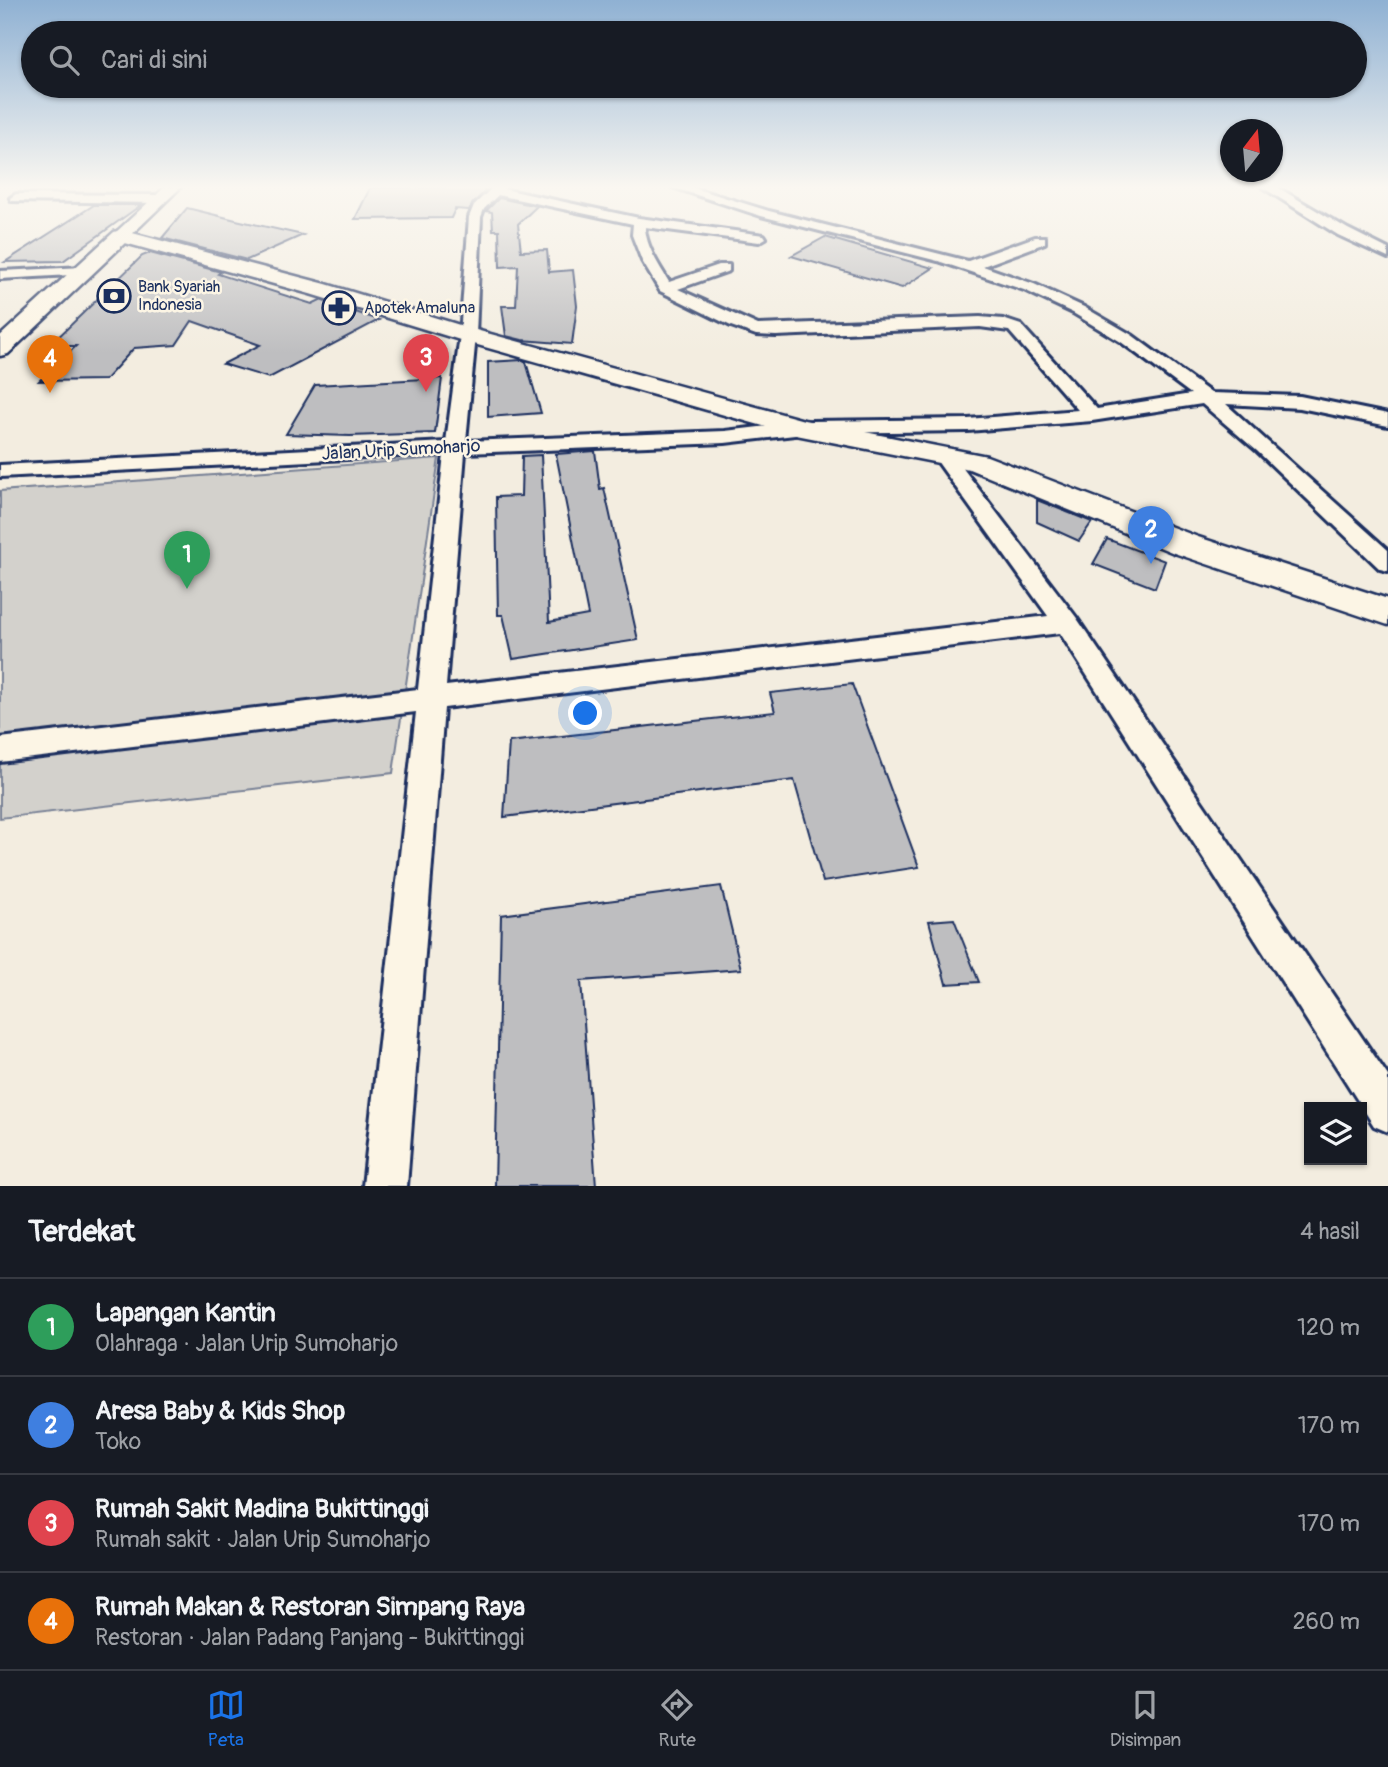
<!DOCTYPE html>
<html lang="id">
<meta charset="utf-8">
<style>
:root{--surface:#171b24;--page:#20242c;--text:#f1f3f6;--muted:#9ea1a6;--line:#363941;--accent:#1a73e8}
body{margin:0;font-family:Pangolin,sans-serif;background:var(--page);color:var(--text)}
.controls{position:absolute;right:21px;bottom:21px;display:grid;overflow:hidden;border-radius:0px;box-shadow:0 2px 5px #0004}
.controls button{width:63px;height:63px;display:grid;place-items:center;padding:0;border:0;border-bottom:2px solid var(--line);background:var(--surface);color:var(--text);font:35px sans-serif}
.compass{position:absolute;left:1220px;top:119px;width:63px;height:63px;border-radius:50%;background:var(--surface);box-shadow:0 2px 5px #0004;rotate:16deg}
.you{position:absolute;left:586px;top:714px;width:24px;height:24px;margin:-18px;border:5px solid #fff;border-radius:50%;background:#1a73e8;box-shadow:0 0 0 10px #1a73e833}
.badge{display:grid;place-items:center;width:46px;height:46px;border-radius:50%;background:var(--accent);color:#fff;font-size:23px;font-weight:700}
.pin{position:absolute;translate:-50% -58px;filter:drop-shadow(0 2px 4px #0008)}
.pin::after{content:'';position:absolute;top:37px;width:24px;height:21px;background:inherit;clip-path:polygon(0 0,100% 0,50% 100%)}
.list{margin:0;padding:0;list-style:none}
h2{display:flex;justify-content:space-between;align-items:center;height:91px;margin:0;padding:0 28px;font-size:30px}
h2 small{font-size:23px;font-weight:400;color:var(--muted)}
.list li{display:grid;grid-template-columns:46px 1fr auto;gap:21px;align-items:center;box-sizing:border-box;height:98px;padding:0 28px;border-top:2px solid var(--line)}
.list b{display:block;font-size:26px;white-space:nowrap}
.list p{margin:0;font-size:23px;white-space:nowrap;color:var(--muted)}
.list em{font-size:23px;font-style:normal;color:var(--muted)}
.icon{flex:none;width:38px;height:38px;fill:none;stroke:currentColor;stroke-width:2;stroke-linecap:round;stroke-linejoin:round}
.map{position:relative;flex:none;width:1388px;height:1186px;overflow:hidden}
.search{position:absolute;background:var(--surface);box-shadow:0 2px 5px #0004;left:21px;right:21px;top:21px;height:77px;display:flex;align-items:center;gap:18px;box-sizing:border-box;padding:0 24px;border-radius:38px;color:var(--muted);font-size:26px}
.sheet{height:483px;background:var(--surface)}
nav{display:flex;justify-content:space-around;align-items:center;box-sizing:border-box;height:98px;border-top:2px solid var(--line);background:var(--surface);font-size:19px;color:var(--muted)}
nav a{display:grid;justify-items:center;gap:4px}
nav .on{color:var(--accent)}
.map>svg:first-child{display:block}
</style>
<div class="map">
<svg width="1388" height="1186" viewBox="0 0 1388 1186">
<rect width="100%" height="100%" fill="#f3ede0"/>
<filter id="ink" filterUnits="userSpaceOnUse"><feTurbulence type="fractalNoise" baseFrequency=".0143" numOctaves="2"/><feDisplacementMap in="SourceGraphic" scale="14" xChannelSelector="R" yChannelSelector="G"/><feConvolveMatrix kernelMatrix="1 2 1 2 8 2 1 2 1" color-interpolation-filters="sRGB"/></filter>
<g filter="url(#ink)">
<path fill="#d3d1cc" stroke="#778095" stroke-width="2" d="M439,458L393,773L0,818V491Z"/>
<path fill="#bebec0" stroke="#1b2f5e" stroke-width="2" d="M476,187L486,190L469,210L455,209L451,218L355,219L370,188Z
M499,198L537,206L518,224L521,251L547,250L549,272L573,270L577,306L572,344L522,340L506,336L502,306H516L518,266L500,267L499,230H493L492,212L486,211Z
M94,205H141L63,261L5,262Z
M187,208L236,220L303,235L247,260L162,238Z
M825,237L933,268L902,288L791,256Z
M150,253L221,272L218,274L312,304L320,300L379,320L269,378L223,364L260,345L192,321L176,345L134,348L105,380L39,381L76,346H49L142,256Z
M523,360L526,362L541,413L488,417V362Z
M442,378L435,433L350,436L286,434L315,385Z
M595,451L600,489L604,488L638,640L513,659L503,615H498L496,497L521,496L522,456L541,455L549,622L588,615L556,454Z
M1037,500L1092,522L1079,541L1037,522Z
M1107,539L1165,561L1155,588L1093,564Z
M852,684L919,867L823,882L794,780L504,817L509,742L775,712L770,693Z
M721,886L741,969L581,981L596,1186H495L501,915Z
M954,919L979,982L946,984L929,921Z"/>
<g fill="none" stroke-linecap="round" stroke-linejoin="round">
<defs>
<path id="minor" d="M493,187H506L504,189L639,218L764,235L766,238L759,242L645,227C646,247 659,265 669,282L719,265H729V271L678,289L758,325L980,317L1003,319L1021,325L1097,409L1191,394L1121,342L1073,313L1024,290L938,261L761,216L672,187H691L769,211L968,261L1035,237H1045V243L983,266L1034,284L1084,307L1132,335L1211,393L1300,396L1388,414V426L1300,408L1226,404L1388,550V571L1380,569L1257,451L1202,404L1092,421L968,431L812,433L725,443L465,453L446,686L1048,616L932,454L935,450H949L1076,617L1388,1076V1132L1374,1126L1060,633L444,708L407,1186H363L416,712L0,762V738L418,689L444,454L0,477V465L446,442L460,335L469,217L474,205ZM498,195L633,224L632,235L642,261L660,291L731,326L756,335L776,336L980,327L1009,331L1078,410L968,419L812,421L725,431L466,441L476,335L481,217L484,209Z
M1262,187H1277L1348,229L1388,249V258L1338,235Z
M16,194L160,195L166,199L160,203L12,201L10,198Z
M84,267L91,271L89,274L0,279V271Z"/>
<path id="major" d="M165,187H181L127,239H115L113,236L115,233Z"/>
<path id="highway" d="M121,230L326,284L476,330L804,420L987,456L1198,537L1388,599V625L1174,553L969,469L791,434L460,340L310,294L125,243L8,354L0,356V336L114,232Z"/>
</defs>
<use href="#minor" stroke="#1b2f5e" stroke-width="6"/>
<use href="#major" stroke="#1b2f5e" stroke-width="5"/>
<use href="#highway" stroke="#1b2f5e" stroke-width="5"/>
<use href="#minor" fill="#fcf5e5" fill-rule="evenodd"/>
<use href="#major" fill="#fcf5e5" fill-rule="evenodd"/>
<use href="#highway" fill="#fcf5e5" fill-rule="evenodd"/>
</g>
</g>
<linearGradient id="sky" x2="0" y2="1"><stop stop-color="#8fb1d3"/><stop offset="0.53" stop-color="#faf7f1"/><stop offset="1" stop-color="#faf7f1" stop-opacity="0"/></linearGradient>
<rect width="1388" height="353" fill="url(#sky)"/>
<defs>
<symbol id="bank-ring" viewBox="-11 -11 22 22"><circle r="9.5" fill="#fcf5e5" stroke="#1b2f5e" stroke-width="1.5"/><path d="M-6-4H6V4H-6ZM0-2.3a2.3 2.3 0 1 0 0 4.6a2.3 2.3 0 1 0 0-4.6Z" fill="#1b2f5e"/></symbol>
<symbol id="pharmacy-ring" viewBox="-11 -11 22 22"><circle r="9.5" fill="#fcf5e5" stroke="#1b2f5e" stroke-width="1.5"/><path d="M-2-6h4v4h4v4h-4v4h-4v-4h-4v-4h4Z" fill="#1b2f5e"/></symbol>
</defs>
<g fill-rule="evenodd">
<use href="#bank-ring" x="95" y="277" width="38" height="38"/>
<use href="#pharmacy-ring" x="320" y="289" width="38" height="38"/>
</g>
<g text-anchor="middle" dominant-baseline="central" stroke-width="5" stroke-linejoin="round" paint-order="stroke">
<g font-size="16" fill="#1b2f5e" stroke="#fcf5e5" text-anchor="start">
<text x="138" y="287">Bank Syariah<tspan x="138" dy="18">Indonesia</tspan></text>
<text x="364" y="308">Apotek Amaluna</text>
</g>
<g font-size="18" fill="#1b2f5e" stroke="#fcf5e5">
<text transform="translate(401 450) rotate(-3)">Jalan Urip Sumoharjo</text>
</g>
</g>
</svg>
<div class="controls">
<button><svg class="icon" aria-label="layers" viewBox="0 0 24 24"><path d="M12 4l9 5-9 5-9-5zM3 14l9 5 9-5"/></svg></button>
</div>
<svg class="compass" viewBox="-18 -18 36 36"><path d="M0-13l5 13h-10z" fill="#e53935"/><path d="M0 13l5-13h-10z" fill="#9ea1a6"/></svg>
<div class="you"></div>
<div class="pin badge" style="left:187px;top:589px;background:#2e9e5b">1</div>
<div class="pin badge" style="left:1151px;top:564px;background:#3f7fe0">2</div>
<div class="pin badge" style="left:426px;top:392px;background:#e0444e">3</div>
<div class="pin badge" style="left:50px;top:393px;background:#e8710a">4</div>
<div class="search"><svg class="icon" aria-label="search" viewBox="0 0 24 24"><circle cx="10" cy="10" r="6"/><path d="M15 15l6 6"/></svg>Cari di sini</div>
</div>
<section class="sheet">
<h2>Terdekat<small>4 hasil</small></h2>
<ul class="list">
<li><span class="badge" style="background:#2e9e5b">1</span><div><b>Lapangan Kantin</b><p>Olahraga · Jalan Urip Sumoharjo</p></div><em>120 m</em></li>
<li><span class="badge" style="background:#3f7fe0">2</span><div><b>Aresa Baby &amp; Kids Shop</b><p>Toko</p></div><em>170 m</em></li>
<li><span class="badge" style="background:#e0444e">3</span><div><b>Rumah Sakit Madina Bukittinggi</b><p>Rumah sakit · Jalan Urip Sumoharjo</p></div><em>170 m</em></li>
<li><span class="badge" style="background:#e8710a">4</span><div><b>Rumah Makan &amp; Restoran Simpang Raya</b><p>Restoran · Jalan Padang Panjang - Bukittinggi</p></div><em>260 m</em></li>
</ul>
</section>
<nav>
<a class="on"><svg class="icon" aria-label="map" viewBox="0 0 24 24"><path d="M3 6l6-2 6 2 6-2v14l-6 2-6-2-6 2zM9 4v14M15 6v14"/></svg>Peta</a>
<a><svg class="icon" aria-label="directions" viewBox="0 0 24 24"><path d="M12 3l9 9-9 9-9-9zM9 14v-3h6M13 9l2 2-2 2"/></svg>Rute</a>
<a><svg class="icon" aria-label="saved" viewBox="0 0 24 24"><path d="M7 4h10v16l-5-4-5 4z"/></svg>Disimpan</a>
</nav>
